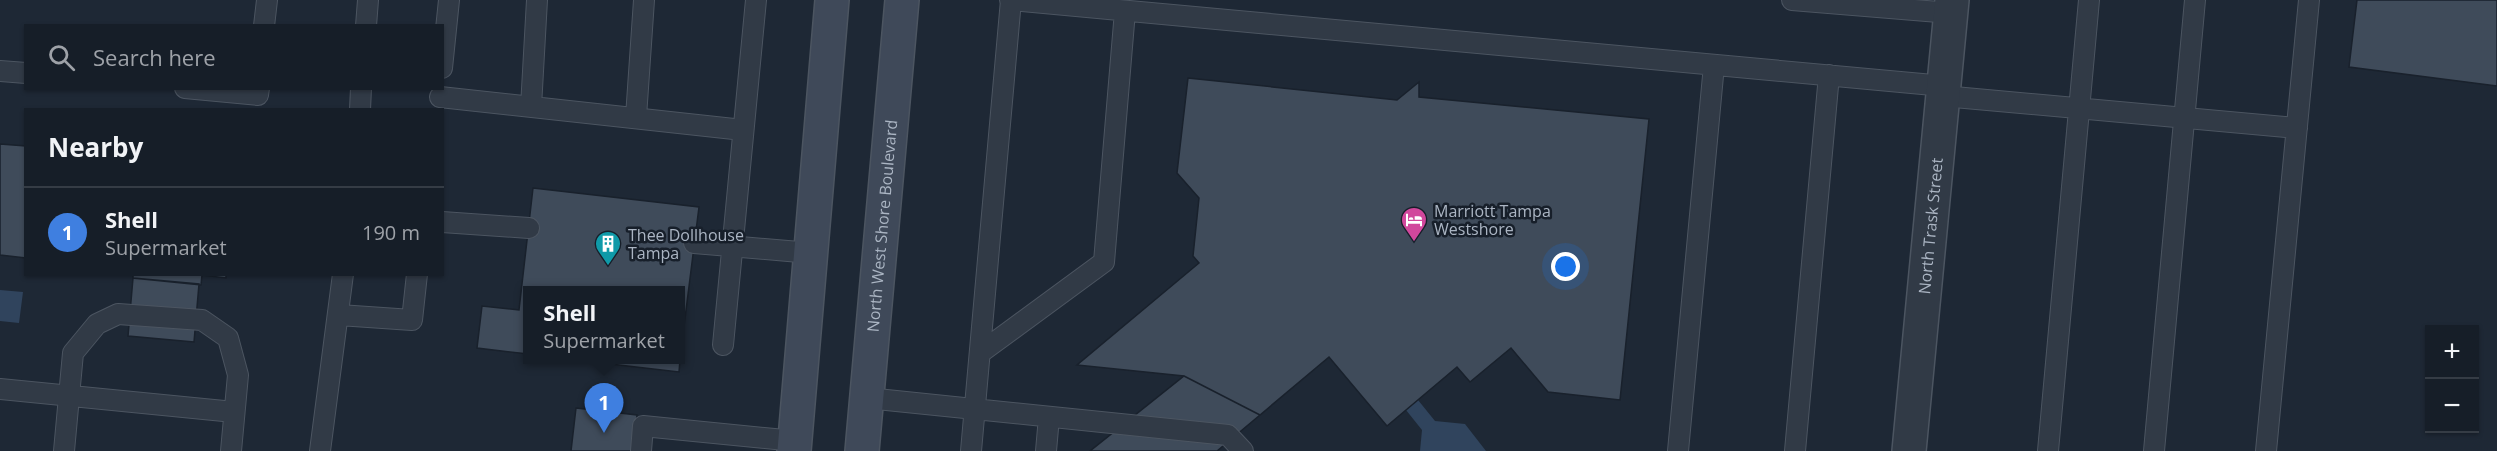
<!DOCTYPE html>
<meta charset="utf-8">
<style>
:root{--surface:#161e28;--page:#1f2730;--text:#f1f3f6;--muted:#9ea2a8;--line:#353c45;--accent:#78adfb}
body{margin:0;font-family:"Open Sans",sans-serif;background:var(--page);color:var(--text)}
.controls{position:absolute;right:18px;bottom:18px;display:grid;overflow:hidden;border-radius:0px;box-shadow:0 2px 4px #0004}
.controls button{width:54px;height:54px;display:grid;place-items:center;padding:0;border:0;border-bottom:2px solid var(--line);background:var(--surface);color:var(--text);font:30px sans-serif}
.you{position:absolute;left:1566px;top:267px;width:21px;height:21px;margin:-15px;border:4px solid #fff;border-radius:50%;background:#1a73e8;box-shadow:0 0 0 9px #1a73e833}
.badge{display:grid;place-items:center;width:39px;height:39px;border-radius:50%;background:var(--accent);color:#fff;font-size:20px;font-weight:700}
.pin{position:absolute;translate:-50% -50px;filter:drop-shadow(0 2px 3px #0008)}
.pin::after{content:'';position:absolute;top:32px;width:21px;height:18px;background:inherit;clip-path:polygon(0 0,100% 0,50% 100%)}
.popup{position:absolute;left:523px;top:286px;width:162px;height:78px;box-sizing:border-box;display:grid;place-content:center;border-radius:0px;background:var(--surface);filter:drop-shadow(0 2px 4px #0005);font-size:20px;white-space:nowrap;color:var(--muted)}
.popup b{font-size:22px;color:var(--text)}
.popup::after{content:'';position:absolute;left:50%;top:100%;margin-left:-12px;border:12px solid transparent;border-top-color:var(--surface)}
.list{margin:0;padding:0;list-style:none}
h2{display:flex;justify-content:space-between;align-items:center;height:78px;margin:0;padding:0 24px;font-size:26px}
h2 small{font-size:20px;font-weight:400;color:var(--muted)}
.list li{display:grid;grid-template-columns:39px 1fr auto;gap:18px;align-items:center;box-sizing:border-box;height:90px;padding:0 24px;border-top:2px solid var(--line)}
.list b{display:block;font-size:22px;white-space:nowrap}
.list p{margin:0;font-size:20px;white-space:nowrap;color:var(--muted)}
.list em{font-size:20px;font-style:normal;color:var(--muted)}
.icon{flex:none;width:33px;height:33px;fill:none;stroke:currentColor;stroke-width:2;stroke-linecap:round;stroke-linejoin:round}
.map{position:relative;flex:none;width:2497px;height:451px;overflow:hidden}
.search{position:absolute;background:var(--surface);box-shadow:0 2px 4px #0004;left:24px;top:24px;width:420px;height:66px;display:flex;align-items:center;gap:15px;box-sizing:border-box;padding:0 21px;border-radius:0px;color:var(--muted);font-size:22px}
.panel{position:absolute;background:var(--surface);box-shadow:0 2px 4px #0004;left:24px;top:108px;width:420px;height:168px;border-radius:0px}
.map>svg:first-child{display:block}
</style>
<div class="map">
<svg width="2497" height="451" viewBox="0 0 2497 451">
<rect width="100%" height="100%" fill="#1e2835"/>
<path fill="#30445d" d="M0,290L23,292L19,323L0,321Z
M1418,400L1435,421L1465,424L1486,451H1420L1422,430L1406,410Z"/>
<path fill="#3f4b5a" stroke="#19212c" stroke-width="1.5" d="M2357,0H2497V86L2349,67Z
M1188,78L1397,100L1419,82V97L1649,119L1620,400L1548,392L1511,348L1470,382L1457,367L1387,426L1329,357L1260,415L1184,376L1077,365L1199,263L1193,256L1199,198L1177,173Z
M0,144L26,146V258L0,255Z
M533,188L699,207L680,358V290H528V354L477,348L482,306L519,310Z
M133,274H226V278L202,275L201,285L133,278Z
M133,278L199,284L194,342L128,336Z
M576,360H680L679,372Z
M1184,376L1260,415L1217,451H1090Z
M576,408L637,415L633,451H571Z"/>
<g fill="none" stroke-linecap="round" stroke-linejoin="round">
<defs>
<path id="service" d="M1010,0L1944,86
M1792,0L1951,13
M264,26L267,0
M366,26L368,0
M442,68L449,0
M0,71L26,73
M185,88L258,95L259,88
M1943,96L2297,128
M440,97L743,130
M531,107L537,0
M360,110L361,88
M636,117L644,0
M442,222L529,228
M694,243L811,253
M339,315L412,320L417,274
M723,345L756,0
M980,353L1104,262L1125,11
M0,389L234,412
M867,398L1228,435L1243,451
M64,451L73,353L97,324L118,314L202,320L228,338L238,375L231,451
M320,451L343,274
M641,451L643,426L795,441
M971,451L1011,0
M1046,451L1049,417
M1678,451L1714,65
M1795,451L1829,75
M2048,451L2089,0
M2154,451L2195,0
M2266,451L2309,0"/>
<g id="minor">
<path id="s1" d="M1909,451L1952,0"/>
</g>
<g id="secondary">
<path d="M794,451L832,0"/>
<path id="s2" d="M862,451L902,0"/>
</g>
</defs>
<use href="#service" stroke="#4c5561" stroke-width="22"/>
<use href="#minor" stroke="#4c5561" stroke-width="36"/>
<use href="#secondary" stroke="#4c5561" stroke-width="36"/>
<use href="#service" stroke="#313a46" stroke-width="20"/>
<use href="#minor" stroke="#313a46" stroke-width="33"/>
<use href="#secondary" stroke="#3f4959" stroke-width="33"/>
</g>
<defs>
<symbol id="hotel-pin" viewBox="-11 -11 22 30"><path d="M0 17L-7.5 6A9.5 9.5 0 1 1 7.5 6Z" fill="#d1479c" stroke="#171f2a"/><path d="M-6-4.5h1.5V1H6V5H4.5V3h-9V5H-6ZM-4 0a1.8 1.8 0 1 1 3.6 0ZM.5 0V-2.5h3Q6-2.5 6 0Z" fill="#fff"/></symbol>
<symbol id="building-pin" viewBox="-11 -11 22 30"><path d="M0 17L-7.5 6A9.5 9.5 0 1 1 7.5 6Z" fill="#0f9aa8" stroke="#171f2a"/><path d="M-4-6H4V6H1V3H-1V6H-4ZM-2.5-4.3h1.7v1.8h-1.7ZM.8-4.3h1.7v1.8H.8ZM-2.5-1h1.7V.8h-1.7ZM.8-1h1.7V.8H.8Z" fill="#fff"/></symbol>
</defs>
<g fill-rule="evenodd">
<use href="#hotel-pin" x="1399" y="205" width="30" height="40"/>
<use href="#building-pin" x="593" y="229" width="30" height="40"/>
</g>
<g text-anchor="middle" dominant-baseline="central" stroke-width="5" stroke-linejoin="round" paint-order="stroke">
<g font-size="16" fill="#abb5c3" stroke="#171f2a" text-anchor="start">
<text x="1434" y="211">Marriott Tampa<tspan x="1434" dy="18">Westshore</tspan></text>
<text x="628" y="235">Thee Dollhouse<tspan x="628" dy="18">Tampa</tspan></text>
</g>
<g font-size="16" fill="#abb5c3" stroke="#171f2a">
<text stroke="none"><textPath href="#s1" startOffset="226">North Trask Street</textPath></text>
<text stroke="none"><textPath href="#s2" startOffset="226">North West Shore Boulevard</textPath></text>
</g>
</g>
</svg>
<div class="controls">
<button>+</button>
<button>−</button>
</div>
<div class="you"></div>
<div class="pin badge" style="left:604px;top:433px;background:#3f7fe0">1</div>
<div class="popup"><b>Shell</b>Supermarket</div>
<div class="search"><svg class="icon" aria-label="search" viewBox="0 0 24 24"><circle cx="10" cy="10" r="6"/><path d="M15 15l6 6"/></svg>Search here</div>
<section class="panel">
<h2>Nearby<small></small></h2>
<ul class="list">
<li><span class="badge" style="background:#3f7fe0">1</span><div><b>Shell</b><p>Supermarket</p></div><em>190 m</em></li>
</ul>
</section>
</div>
